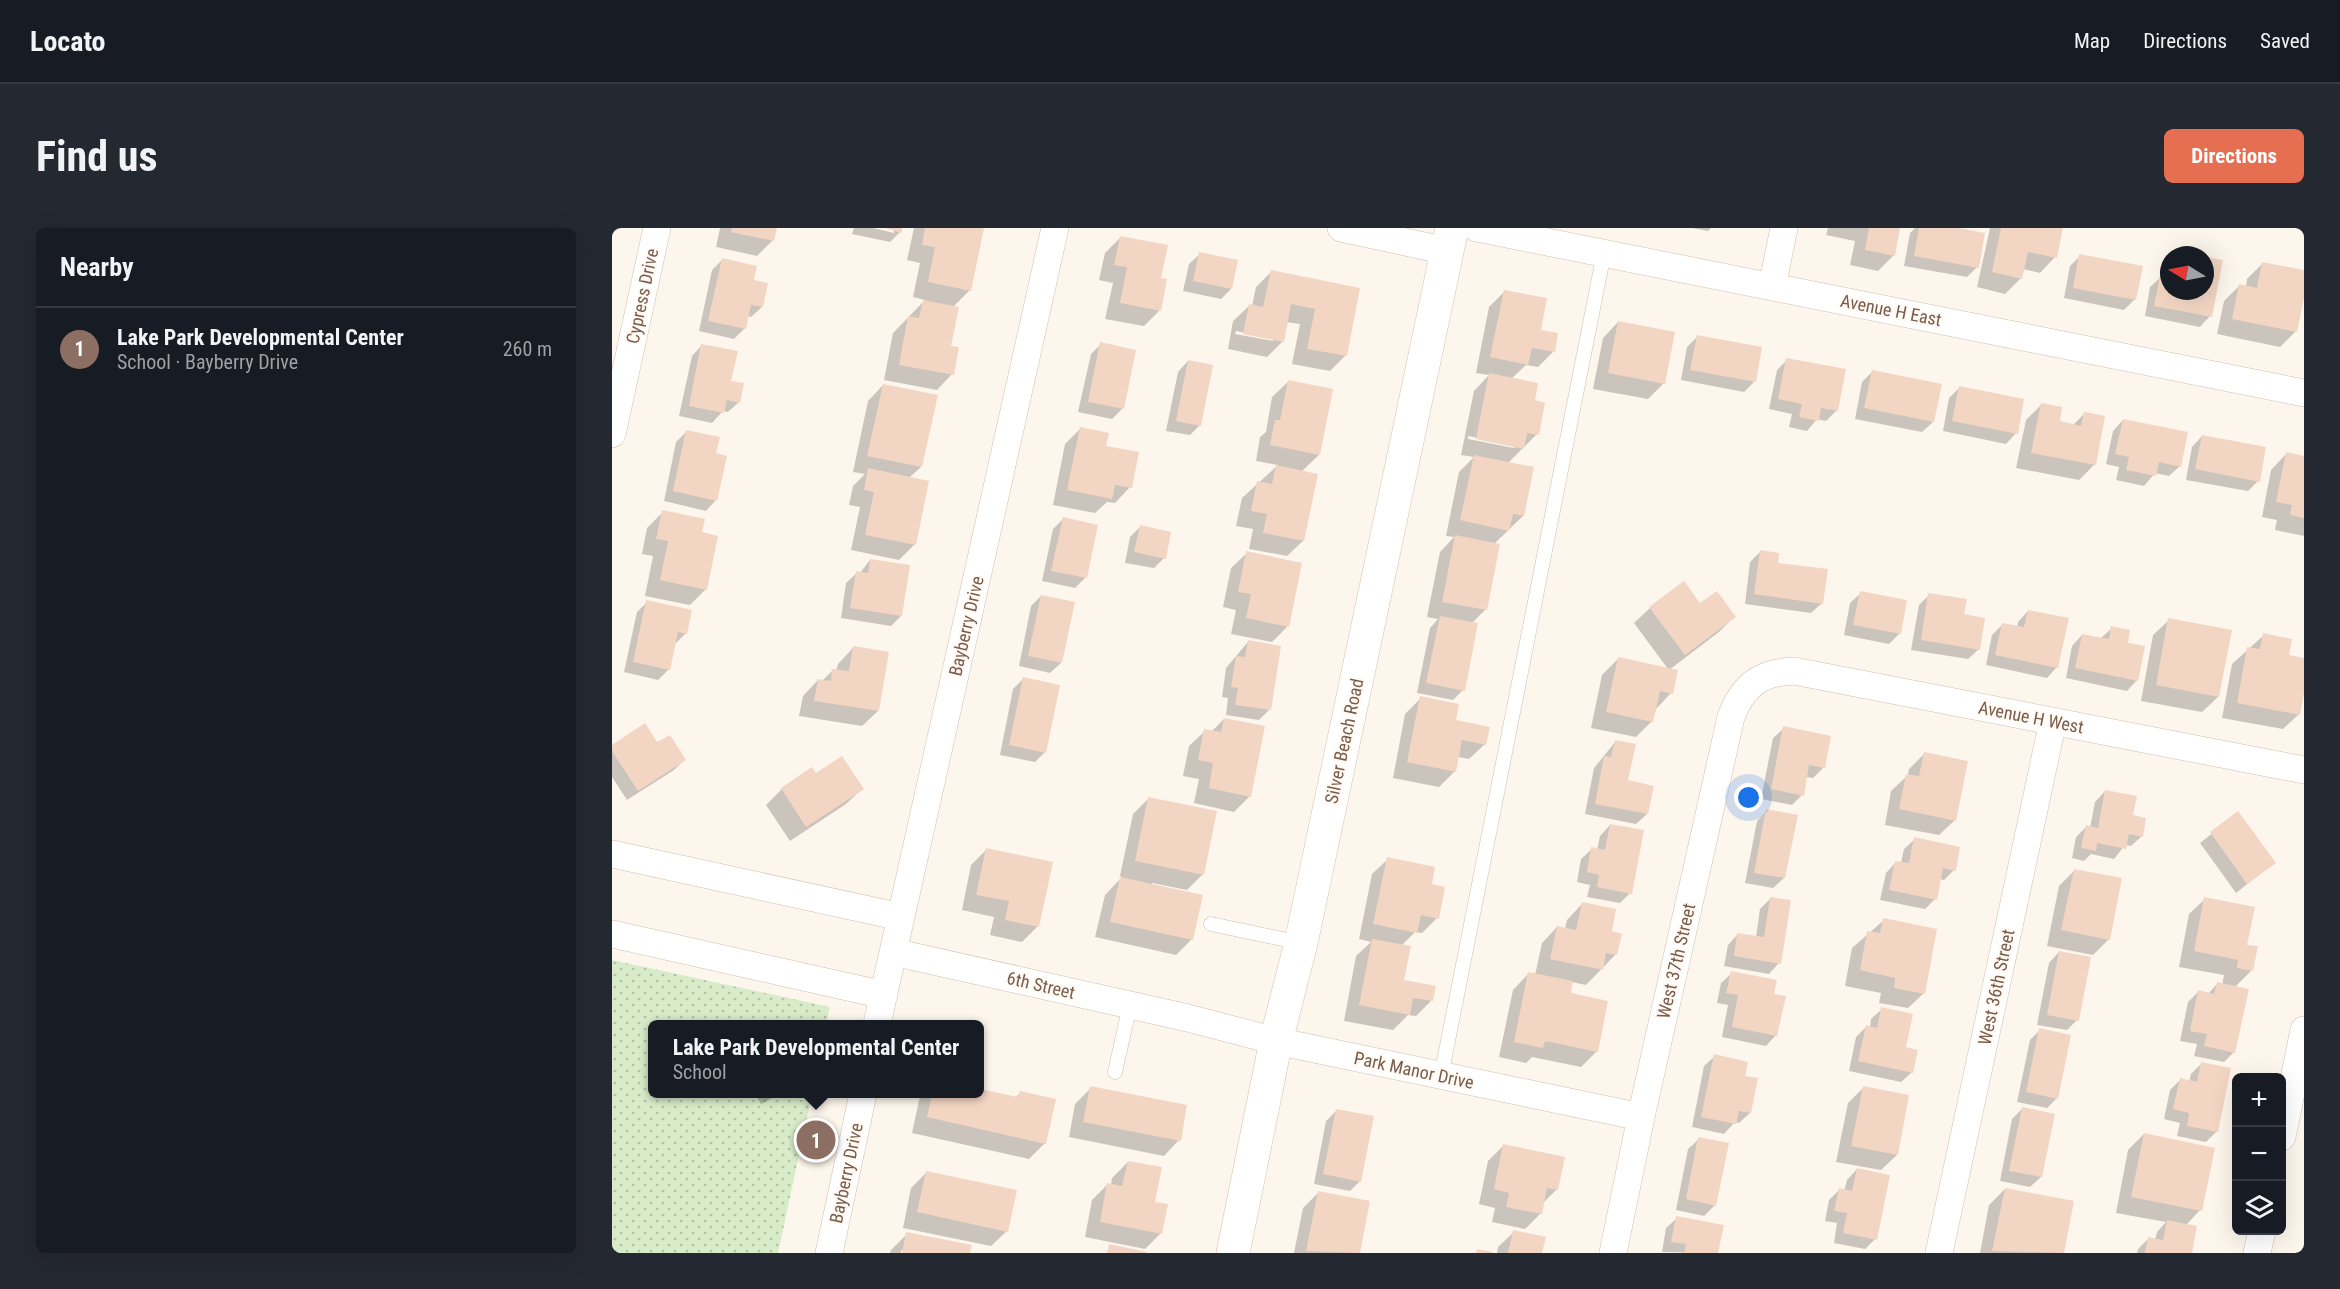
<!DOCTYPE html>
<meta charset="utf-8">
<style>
:root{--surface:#171b24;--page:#242831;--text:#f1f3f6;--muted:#9ea1a6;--line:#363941;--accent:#e76f51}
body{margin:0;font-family:"Roboto Condensed",sans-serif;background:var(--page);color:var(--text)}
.controls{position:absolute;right:18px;bottom:18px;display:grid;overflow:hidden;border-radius:9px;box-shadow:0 6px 24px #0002}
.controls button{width:54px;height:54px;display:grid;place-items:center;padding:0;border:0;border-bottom:2px solid var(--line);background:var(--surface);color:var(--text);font:30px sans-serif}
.compass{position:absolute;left:1548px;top:18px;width:54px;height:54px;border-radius:50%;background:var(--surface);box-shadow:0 6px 24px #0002;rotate:280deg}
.you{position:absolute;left:1137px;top:570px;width:21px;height:21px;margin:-15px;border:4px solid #fff;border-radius:50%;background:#1a73e8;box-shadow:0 0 0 9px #1a73e833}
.badge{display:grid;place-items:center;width:39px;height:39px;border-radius:50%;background:var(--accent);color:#fff;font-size:20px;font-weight:700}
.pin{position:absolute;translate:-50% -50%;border:3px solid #fff;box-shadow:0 2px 6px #0006}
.popup{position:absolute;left:36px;top:792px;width:336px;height:78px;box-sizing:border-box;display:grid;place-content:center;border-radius:9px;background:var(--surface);filter:drop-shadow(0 2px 4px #0005);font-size:20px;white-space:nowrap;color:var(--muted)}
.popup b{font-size:22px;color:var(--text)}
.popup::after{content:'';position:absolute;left:50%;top:100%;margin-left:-12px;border:12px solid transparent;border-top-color:var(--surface)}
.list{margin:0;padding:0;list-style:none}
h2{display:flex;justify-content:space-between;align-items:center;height:78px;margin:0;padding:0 24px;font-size:26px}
h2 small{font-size:20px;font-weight:400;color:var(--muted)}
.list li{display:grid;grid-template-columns:39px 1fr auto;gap:18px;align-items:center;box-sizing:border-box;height:84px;padding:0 24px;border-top:2px solid var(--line)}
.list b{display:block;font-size:22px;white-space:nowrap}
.list p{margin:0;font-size:20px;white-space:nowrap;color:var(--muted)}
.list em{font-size:20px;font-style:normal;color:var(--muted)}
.icon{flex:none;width:33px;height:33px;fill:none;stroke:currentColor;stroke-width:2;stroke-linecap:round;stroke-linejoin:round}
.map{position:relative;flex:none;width:1692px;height:1025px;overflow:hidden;border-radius:9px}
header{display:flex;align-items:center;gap:36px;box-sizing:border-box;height:84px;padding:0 30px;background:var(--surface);border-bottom:2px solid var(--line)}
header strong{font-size:28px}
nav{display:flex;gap:33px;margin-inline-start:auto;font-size:21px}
.intro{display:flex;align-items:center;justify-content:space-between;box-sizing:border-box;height:144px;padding:0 36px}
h1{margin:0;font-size:42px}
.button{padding:15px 27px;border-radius:9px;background:var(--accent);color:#fff;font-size:21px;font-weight:700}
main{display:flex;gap:36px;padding:0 36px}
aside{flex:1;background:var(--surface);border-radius:9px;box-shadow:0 6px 24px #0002}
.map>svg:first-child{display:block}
</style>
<header>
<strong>Locato</strong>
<nav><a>Map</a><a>Directions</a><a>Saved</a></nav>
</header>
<div class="intro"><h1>Find us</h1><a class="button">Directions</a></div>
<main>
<aside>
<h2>Nearby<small></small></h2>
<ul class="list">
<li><span class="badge" style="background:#8d6e63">1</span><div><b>Lake Park Developmental Center</b><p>School · Bayberry Drive</p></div><em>260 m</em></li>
</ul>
</aside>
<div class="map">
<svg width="1692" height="1025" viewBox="0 0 1692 1025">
<defs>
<pattern id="park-dots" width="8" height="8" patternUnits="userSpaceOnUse" patternTransform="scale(1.5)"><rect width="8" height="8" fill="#d8ecc9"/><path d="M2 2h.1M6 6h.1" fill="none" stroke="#b4c2a5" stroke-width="1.8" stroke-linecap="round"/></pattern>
</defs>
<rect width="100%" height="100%" fill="#fdf6ec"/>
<path fill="url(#park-dots)" d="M0,732L218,779L214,796H40V866H200L166,1025H0Z"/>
<path fill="#0003" fill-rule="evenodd" d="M108,0H164L161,12L145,28L104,19Z
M242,0H261L282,5V2L275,0H289L288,4L278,14L240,6Z
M302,0H370L358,62L341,79L337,119L340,146L325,162L272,152L281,105L313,72L301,69L308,35L295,32Z
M1080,0H1099L1096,3Z
M1216,0H1287L1282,27L1266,43L1238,37L1243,13L1214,7Z
M1303,0H1338L1365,39L1355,49L1292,38L1298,5Z
M1378,0H1449L1443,29L1428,45L1411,41L1409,50L1393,66L1365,59Z
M509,9L547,52V83L532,98L493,91L501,55L487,52L493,25Z
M588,26L619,61L609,71L571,63L577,36Z
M1468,28L1523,71L1512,82L1452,70L1458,38Z
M1593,30L1598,88L1588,99L1533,88L1538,59L1549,49L1557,50V63H1593Z
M110,32L141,53L150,79L139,89L135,88L133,100L122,111L87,103L100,42Z
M1651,35L1692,44V62L1684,103L1668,119L1605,106L1612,73L1627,58L1634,59L1635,51Z
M659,44L746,61L733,128L718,143L680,136L688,96L674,94L671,113L655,129L616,121L621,93L637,78H640L644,59ZM624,103L661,110V113L623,106Z
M893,63L927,103L941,124L926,139L914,137L899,151L921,174L925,206L896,235L911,288L882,316L873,382L860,395L851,462L841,472L805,465L818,400L826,391L815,389L828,324L842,309L834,308L847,244L862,229L849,227L862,163L877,147L864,145L877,79ZM856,208L904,218L902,220L856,211Z
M1006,94L1052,155L1036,171L981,161L991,110Z
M1085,109L1142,154L1132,164L1069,152L1075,119Z
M489,116L523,123L510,181L500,191L466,184L479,126Z
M90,117L118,154L127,174L116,184L111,183L100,195L67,188L80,128Z
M1175,132L1225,182L1214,193L1205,191L1195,203L1177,199L1180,186L1157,181L1165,142Z
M576,133L588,197L578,207L554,203L566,144Z
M1260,144L1321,194L1310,204L1243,191L1250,154Z
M676,154L707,227L689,244L691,313L675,328L637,321L641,301L624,298L630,270L666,237L644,233L648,209L654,204L660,169Z
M271,157L309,239L297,250L303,316L287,332L239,322L248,279L237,277L241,258L253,246L241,244L256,173Z
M1347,160L1404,205L1394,216L1331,203L1337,170Z
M1429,177L1446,195L1461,197L1473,185L1492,189L1482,237L1467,252L1404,240L1414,192Z
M1511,192L1568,238L1557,248L1543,245L1532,258L1504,252L1507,239L1494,236L1501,203Z
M468,201L518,259L503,275L495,274L483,285L441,277L453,216Z
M75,203L103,227L104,272L94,283L52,273L64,214Z
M1590,208L1646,253L1636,263L1574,252L1580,219Z
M1674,226L1692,230V308L1663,302L1665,292L1650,289L1659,242Z
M51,284L88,306L94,361L78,377L33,368L41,328L30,326L35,300Z
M451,291L473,350L463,360L430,353L441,301Z
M528,299L552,330L542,340L513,335L518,309Z
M1148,324L1210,375L1199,385L1133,376L1138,334Z
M635,325L689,336L675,399L660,414L619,406L624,382L611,379L619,340Z
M258,332L289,388L279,398L229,390L234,355L245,345H248Z
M1249,365L1288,405L1277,416L1232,407L1238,375Z
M1317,367L1350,387L1367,421L1356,431L1299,422L1307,377Z
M429,368L449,435L438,445L407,438L419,378Z
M35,374L74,405L63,416L57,441L46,452L12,444L25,384Z
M1088,377L1122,389L1107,404L1057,442L1059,465L1044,481L1040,493L1024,509L979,500L990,447L1006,431L1056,441L1022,395L1038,380Z
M1416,383L1445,439L1435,450L1374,437L1380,407L1391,396L1405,399L1406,394Z
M1557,392L1606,469L1590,484L1529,473L1541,407Z
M1500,400L1514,416L1525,452L1515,463L1454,450L1460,418L1470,407L1489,410Z
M1652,407L1675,428L1692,431V457L1687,486L1671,501L1610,490L1620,436Z
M636,414L657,482L647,492L614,487L616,470L610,469L614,440Z
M241,420L266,483L250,498L187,488L191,468L206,452L210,453L221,442L224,443L226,436Z
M411,451L433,524L423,534L388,527L401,461Z
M809,470L873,516L857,531L846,529L843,543L827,559L781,550L793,486Z
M612,491L638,568L622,584L582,575L587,551L571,548L577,518L593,503L599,504Z
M1172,500L1218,509L1211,540L1201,550L1194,549L1190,567L1180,577L1149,571L1161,510Z
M1004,513L1015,554L1035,586L1024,596L973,586L982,540Z
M45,516L72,532L62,542L15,572L0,549V518Z
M1312,526L1343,592L1327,607L1273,597L1279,563L1296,547L1297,541Z
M200,541L204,548L250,561L234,576L178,613L154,577L170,561Z
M1493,563L1519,588L1530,608L1519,618L1513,617L1502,631L1479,626L1472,633L1460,630L1464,609L1474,599L1478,600L1483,574Z
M536,571L591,646L575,662L540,655V658L580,711L564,727L483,709L493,667L510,649L508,648L521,586Z
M1155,583L1172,650L1161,660L1133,655L1145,593Z
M1626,585L1662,635L1624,665L1588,615Z
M998,597L1018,665L1008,675L975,669L978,657L965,654L969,631L980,621L985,622L988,608Z
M1303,611L1342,642L1332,652L1327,651L1323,671L1313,681L1268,672L1274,645L1284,634L1289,635L1292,621Z
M374,622L426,698L410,714L378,707L382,689L350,682L359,637Z
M776,631L818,657L825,690L810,705L803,704L789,718L790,753L819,773L804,788L796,787L781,802L732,793L744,728L759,714L747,711L760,646Z
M1463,642L1497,711L1481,727L1435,718L1447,658Z
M1158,671L1167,735L1157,746L1112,738L1116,717L1126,706L1144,709L1148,681Z
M1593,671L1633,718L1640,742L1622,760V824L1612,834L1582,828L1585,816L1568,813L1576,774L1586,764L1596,766L1605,756L1610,757L1612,747L1567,739L1577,686Z
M970,676L998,705L1004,726L974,757L960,754L957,767L985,823L969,839L920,829L914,835L887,829L901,762L916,746L923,747L930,715L945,699L953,701L955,692Z
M1272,692L1312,765L1296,780L1267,775L1269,765L1233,758L1240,720Z
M1447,724L1465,792L1455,802L1425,797L1437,735Z
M1120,745L1164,807L1154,818L1110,809L1116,777L1105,775L1109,755Z
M1270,781L1292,820L1300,844L1289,854L1237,843L1244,809L1254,799L1258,800L1259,791Z
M1428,802L1445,870L1435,880L1405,874L1418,812Z
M1103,828L1131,849L1138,885L1127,895L1123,894L1112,906L1080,899L1092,838Z
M1589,836L1605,903L1594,914L1565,908L1568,895L1552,891L1558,862L1568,852L1577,854L1579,846Z
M1252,859L1285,927L1269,942L1224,934L1236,875Z
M479,860L567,912L552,928L457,909L463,876Z
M368,862L403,870L408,865L433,915L417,931L300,905L308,868L311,866H368Z
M143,866H167L149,876Z
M1411,880L1429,949L1418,959L1388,953L1400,891Z
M725,882L748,953L738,963L702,956L714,893Z
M1532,906L1588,982L1574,997L1578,1025H1525L1526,1021L1536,1011L1543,1012L1545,1004L1554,994L1504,985L1516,922Z
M1087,911L1103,977L1092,988L1064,982L1076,921Z
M892,917L945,961L930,976L928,986L913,1001L880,994L883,980L867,976L876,933Z
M516,934L541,975L549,1005L533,1021L473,1009L480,972L496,956L499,957L500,950Z
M1245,941L1263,1011L1253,1021L1222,1015L1225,995L1213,993L1217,972L1227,962L1232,963L1235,952Z
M314,945L395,1003L379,1018L291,1000L299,960Z
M1393,961L1460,974L1450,1025H1368L1377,977Z
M707,964L756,974L746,1025H682L691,980Z
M1065,990L1105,1025L1050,1024L1054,1000Z
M902,1004L929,1025H885L886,1019Z
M295,1006L357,1025H292V1022H289V1025H278L279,1022Z"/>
<path fill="#f3d5c3" d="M120,0H165L162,13L119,4Z
M273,0H290V5Z
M313,0H372L359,63L316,54L323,19L310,17Z
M1257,0H1288L1283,28L1253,22Z
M1307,0H1347L1373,5L1367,40L1302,28Z
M1389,0H1451L1445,30L1416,24L1410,51L1380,44Z
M508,8L556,17L549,50L555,51L549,83L508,75L515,39L502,37Z
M587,24L626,32L620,61L581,53Z
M1467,26L1531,38L1524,72L1461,60Z
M1593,29L1611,32L1600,89L1542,78L1548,47L1557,49V63H1593Z
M110,30L145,38L142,52L156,55L151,79L139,77L134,101L96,93Z
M1650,34L1692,42V70L1685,104L1620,91L1627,56L1645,60Z
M659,42L748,60L735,128L695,121L703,81L679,76L672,114L631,106L637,76L651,79Z
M892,62L935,70L929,102L946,105L943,124L920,120L916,137L878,129Z
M311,72L347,79L339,118L347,119L342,147L287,137L296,88L307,90Z
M1006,93L1063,104L1053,156L996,145Z
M1085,107L1150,119L1144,154L1078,142Z
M488,114L524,122L512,181L476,174Z
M89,116L126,123L119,153L132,155L128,175L115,172L112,185L77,178Z
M1174,130L1234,141L1226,183L1209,180L1207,193L1187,189L1190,176L1166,171Z
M576,132L601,137L589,198L564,193Z
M1260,142L1330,156L1322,194L1252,180Z
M877,145L926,155L923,172L933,175L927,207L915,205L912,221L864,211Z
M676,152L721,161L708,227L658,217L663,192H668Z
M271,156L326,167L310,239L255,228Z
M1347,158L1412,171L1406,206L1340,193Z
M1429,175L1450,179L1448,193L1469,198L1472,184L1493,188L1484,237L1419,225Z
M1511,191L1576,204L1569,239L1547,234L1544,248L1514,242L1517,229L1503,226Z
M468,199L497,205L494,218L527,224L520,260L503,257L500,271L455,262Z
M74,202L108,209L104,225L115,228L105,273L61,263Z
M1590,207L1654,219L1648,254L1583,241Z
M1674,224L1692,228V290L1678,287L1680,277L1664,274Z
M862,227L922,239L912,288L901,286L897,303L848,292Z
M664,237L706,246L692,313L651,305L655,286L639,283L645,253L660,256Z
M256,240L317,253L304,317L253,307L262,264L252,262Z
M50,282L93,291L90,304L106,308L95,362L48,352L56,313L44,311Z
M451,289L486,297L475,350L439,343Z
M528,297L559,304L554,331L522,324Z
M843,307L888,316L875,382L830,374Z
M1148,322L1167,325L1166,335L1216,341L1211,376L1142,366Z
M634,323L690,335L677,399L634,390L639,366L626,364Z
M258,331L298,337L290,388L238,380L244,343L256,345Z
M1072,353L1088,375L1105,363L1124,389L1073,427L1037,379Z
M1248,363L1295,372L1289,406L1241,397Z
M1316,365L1355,371L1352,386L1373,390L1368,422L1309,412Z
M429,367L463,374L450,435L416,428Z
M34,372L80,382L75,406L66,404L58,442L21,434Z
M1416,382L1457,390L1446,440L1383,427L1390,395L1412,399Z
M828,388L866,395L853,463L814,455Z
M1556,390L1620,402L1607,469L1544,457Z
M1499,398L1518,402L1516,415L1533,418L1526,453L1463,440L1470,406L1497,411Z
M1651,405L1680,411L1677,427L1692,430V465L1688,487L1625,475L1635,419L1648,421Z
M636,412L669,418L659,482L623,477L626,460L619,459L624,428L633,429Z
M241,418L277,424L267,483L202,473L206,451L219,453L220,441L237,443Z
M1006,429L1066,442L1061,466L1048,463L1041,494L994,484Z
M411,449L448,457L434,525L397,517Z
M808,468L847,476L844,492L878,499L874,517L850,512L844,544L795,534Z
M612,490L653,498L639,569L597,560L601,535L586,532L592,501L609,504Z
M33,495L45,514L58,507L74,532L26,563L0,523V517Z
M1171,498L1219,508L1213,540L1197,537L1192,568L1159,561Z
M1003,512L1024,516L1016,552L1042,558L1036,586L983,576L992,528L999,529Z
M1312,524L1356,533L1344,593L1287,581L1294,546L1307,548Z
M230,528L252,561L194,599L169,560L200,539L204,545Z
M1493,562L1525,568L1521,587L1534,590L1531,609L1517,606L1514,621L1485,615L1484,623L1469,620L1474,597L1486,600Z
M536,569L605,583L592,647L523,633Z
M1154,581L1186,587L1173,650L1142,645Z
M1626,583L1664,635L1635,656L1598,604Z
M998,596L1032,602L1020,666L985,659L987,647L975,644L979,619L993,622Z
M1302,609L1348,619L1344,643L1331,640L1325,672L1277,662L1283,633L1297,635Z
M374,620L441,634L427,699L393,692L397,673L364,667Z
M775,629L823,639L820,656L833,659L827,691L809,687L805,705L761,696Z
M1462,641L1510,650L1498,712L1449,702Z
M508,649L591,667L581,712L498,694Z
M1158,669L1179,672L1169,736L1122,728L1125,705L1152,709Z
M1592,669L1643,679L1635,717L1646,718L1641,743L1625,740L1626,732L1582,723Z
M970,674L1004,681L1000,703L1010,706L1005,727L994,725L991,742L938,731L945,698L964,702Z
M1271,690L1325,701L1313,766L1282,760L1283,750L1248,742L1255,703L1268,705Z
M760,711L799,718L792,752L824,758L821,773L801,770L798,787L747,777Z
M1447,723L1479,729L1467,793L1435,787Z
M1119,743L1165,752L1162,766L1174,768L1165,808L1120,799L1126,767L1114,765Z
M916,744L961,753L959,765L996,773L986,824L933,813L931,820L902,814Z
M1605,754L1637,761L1623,825L1592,818L1595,806L1578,803L1586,762L1602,766Z
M1269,779L1301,786L1294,819L1306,822L1301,845L1246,833L1254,797L1265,800Z
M1427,800L1459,807L1446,871L1414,864Z
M1102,826L1136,834L1133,848L1146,850L1139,885L1127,883L1124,896L1089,889Z
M1589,834L1619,840L1606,904L1575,898L1577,885L1561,881L1568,850L1585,854Z
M478,858L575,877L569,913L471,894Z
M1251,858L1297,867L1286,927L1239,918Z
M368,861L406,869L408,863L444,871L434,916L315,889L320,866H368Z
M1410,879L1443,886L1430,949L1397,943Z
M724,881L762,888L749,954L711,946Z
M1532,905L1603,920L1590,983L1519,969Z
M1086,909L1117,915L1104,978L1074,971Z
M891,916L953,929L946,962L935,960L930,986L894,979L897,965L882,961Z
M516,933L550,939L543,974L556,976L550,1006L488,994L495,955L510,958Z
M1245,940L1278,947L1265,1012L1231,1005L1235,985L1222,983L1227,960L1240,963Z
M314,943L405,962L396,1004L305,984Z
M1393,960L1462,973L1452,1025L1380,1023Z
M706,963L758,973L748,1025L694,1023Z
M1064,988L1112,997L1106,1025H1072L1074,1016L1059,1014Z
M1555,992L1585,998L1580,1025H1533L1536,1009L1551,1012Z
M901,1002L934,1009L930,1025H896Z
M294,1004L360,1017L358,1025H290Z
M497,1016L535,1024V1025H495Z
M865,1021L881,1024L880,1025H864Z"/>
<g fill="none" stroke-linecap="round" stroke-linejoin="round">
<defs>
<path id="lane" d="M599,696L689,715
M503,844L518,777
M829,848L992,25"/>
<path id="street" d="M729,0L835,23
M865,0L1692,165
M1160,59L1172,0
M0,206L45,0
M0,626L289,689
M0,706L272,767
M281,724L576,790L664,813L1029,889
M265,796L443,0
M1670,909L1692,802
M217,1025L251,866
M1001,1025L1029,889L1119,489C1131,457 1149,444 1182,443L1692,542
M1327,1025L1441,493
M1645,1025L1650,1002"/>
<path id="secondary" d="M621,1025L664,813L689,715L840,0"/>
</defs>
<use href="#lane" stroke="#d1beb0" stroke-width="15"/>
<use href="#street" stroke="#d1beb0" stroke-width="28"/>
<use href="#secondary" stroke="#d6c0b0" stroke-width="34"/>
<use href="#lane" stroke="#fff" stroke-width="14"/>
<use href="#street" stroke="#fff" stroke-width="27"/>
<use href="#secondary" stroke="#fff" stroke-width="33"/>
</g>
<g text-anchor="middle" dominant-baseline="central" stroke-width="4.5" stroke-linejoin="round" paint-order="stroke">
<g font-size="18" fill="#7a5c4d" stroke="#fffaf3">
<text transform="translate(30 68) rotate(-78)">Cypress Drive</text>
<text transform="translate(1279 82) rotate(11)">Avenue H East</text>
<text transform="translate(354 398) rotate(-77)">Bayberry Drive</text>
<text transform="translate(1419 489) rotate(11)">Avenue H West</text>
<text transform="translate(732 513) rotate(-78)">Silver Beach Road</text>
<text transform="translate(1064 733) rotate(-77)">West 37th Street</text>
<text transform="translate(429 757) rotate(13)">6th Street</text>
<text transform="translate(1384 759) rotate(-78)">West 36th Street</text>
<text transform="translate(802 842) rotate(12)">Park Manor Drive</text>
<text transform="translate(234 945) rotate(-78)">Bayberry Drive</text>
</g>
</g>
</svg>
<div class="controls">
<button>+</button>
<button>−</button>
<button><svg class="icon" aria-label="layers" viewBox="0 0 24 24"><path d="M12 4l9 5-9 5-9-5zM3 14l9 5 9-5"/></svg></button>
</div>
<svg class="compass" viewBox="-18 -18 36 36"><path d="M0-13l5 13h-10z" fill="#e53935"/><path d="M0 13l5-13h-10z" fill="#9ea1a6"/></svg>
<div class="you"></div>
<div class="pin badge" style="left:204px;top:912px;background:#8d6e63">1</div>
<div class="popup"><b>Lake Park Developmental Center</b>School</div>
</div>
</main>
